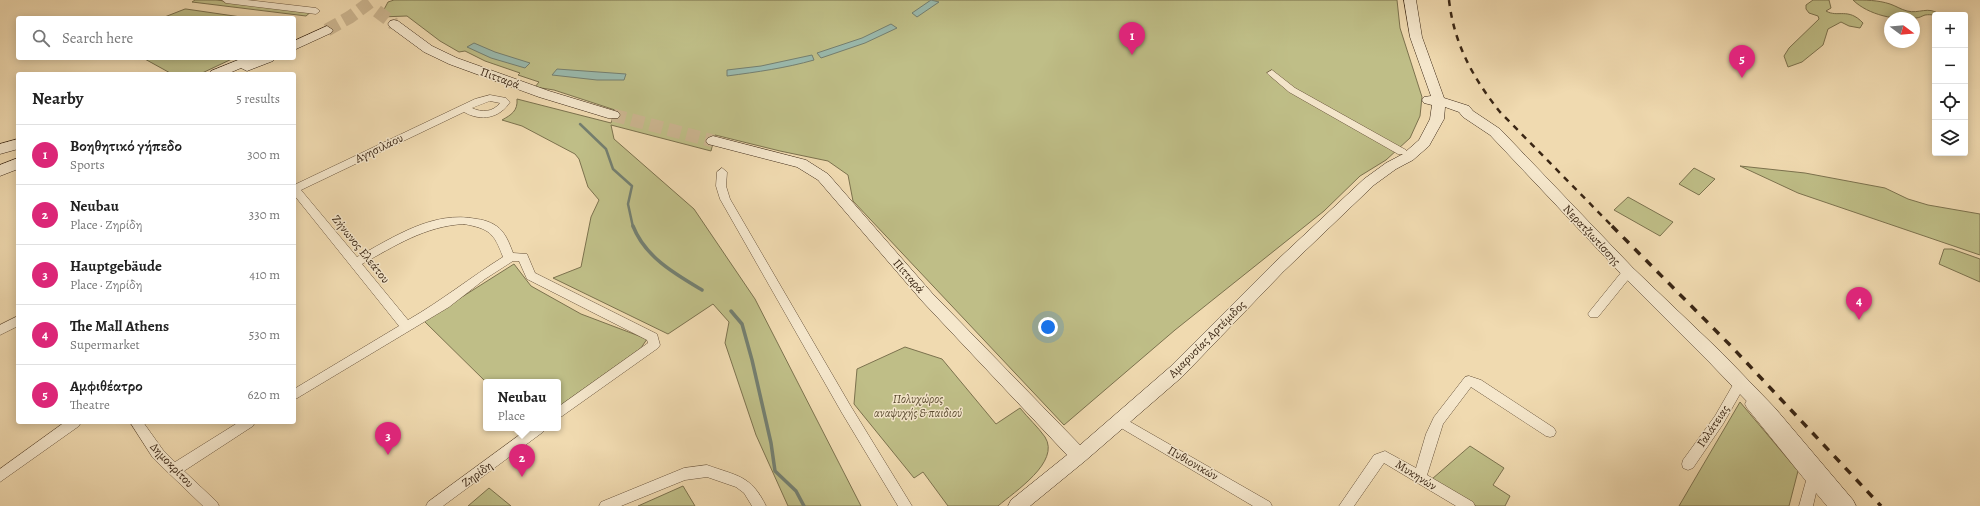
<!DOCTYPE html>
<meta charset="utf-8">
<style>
:root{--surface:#fff;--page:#f2f2f2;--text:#222;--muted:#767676;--line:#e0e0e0;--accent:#db2777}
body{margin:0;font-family:Alegreya,serif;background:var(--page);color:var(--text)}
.controls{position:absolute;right:12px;top:12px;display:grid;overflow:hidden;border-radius:4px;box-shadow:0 2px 10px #0003}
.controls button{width:36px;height:36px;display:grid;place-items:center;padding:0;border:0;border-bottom:1px solid var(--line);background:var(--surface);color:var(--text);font:20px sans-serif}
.compass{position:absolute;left:1884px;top:12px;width:36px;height:36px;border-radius:50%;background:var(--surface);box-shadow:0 2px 10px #0003;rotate:106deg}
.you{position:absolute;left:1048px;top:327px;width:14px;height:14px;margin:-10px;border:3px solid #fff;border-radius:50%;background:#1a73e8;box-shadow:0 0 0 6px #1a73e833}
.badge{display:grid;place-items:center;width:26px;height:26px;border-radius:50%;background:var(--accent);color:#fff;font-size:13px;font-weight:700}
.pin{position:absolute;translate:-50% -33px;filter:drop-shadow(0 1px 2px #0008)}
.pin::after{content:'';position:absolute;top:21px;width:14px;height:12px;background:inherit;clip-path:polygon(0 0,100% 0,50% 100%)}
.popup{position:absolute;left:483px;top:379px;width:78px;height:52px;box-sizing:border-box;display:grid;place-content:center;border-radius:4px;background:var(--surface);filter:drop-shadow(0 1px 3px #0005);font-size:13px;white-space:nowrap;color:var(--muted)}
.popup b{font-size:15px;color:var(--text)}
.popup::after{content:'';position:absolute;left:50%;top:100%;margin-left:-8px;border:8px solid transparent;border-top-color:var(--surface)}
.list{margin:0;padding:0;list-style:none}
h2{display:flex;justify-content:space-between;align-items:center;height:52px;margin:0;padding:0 16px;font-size:17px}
h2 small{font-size:13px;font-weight:400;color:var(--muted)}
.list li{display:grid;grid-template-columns:26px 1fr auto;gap:12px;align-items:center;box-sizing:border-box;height:60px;padding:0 16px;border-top:1px solid var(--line)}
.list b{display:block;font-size:15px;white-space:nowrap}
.list p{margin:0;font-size:13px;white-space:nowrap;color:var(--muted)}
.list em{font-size:13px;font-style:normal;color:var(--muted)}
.icon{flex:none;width:22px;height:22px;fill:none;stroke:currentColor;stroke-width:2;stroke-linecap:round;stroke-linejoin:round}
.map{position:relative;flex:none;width:1980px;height:506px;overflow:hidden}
.search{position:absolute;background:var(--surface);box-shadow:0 2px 10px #0003;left:16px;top:16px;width:280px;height:44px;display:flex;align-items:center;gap:10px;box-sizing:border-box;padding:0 14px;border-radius:4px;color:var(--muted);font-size:15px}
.panel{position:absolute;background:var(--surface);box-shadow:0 2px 10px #0003;left:16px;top:72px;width:280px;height:352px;border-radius:4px}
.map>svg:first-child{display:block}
</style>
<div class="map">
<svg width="1980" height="506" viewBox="0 0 1980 506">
<rect width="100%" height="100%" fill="#f0dab0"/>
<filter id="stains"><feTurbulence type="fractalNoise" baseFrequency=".005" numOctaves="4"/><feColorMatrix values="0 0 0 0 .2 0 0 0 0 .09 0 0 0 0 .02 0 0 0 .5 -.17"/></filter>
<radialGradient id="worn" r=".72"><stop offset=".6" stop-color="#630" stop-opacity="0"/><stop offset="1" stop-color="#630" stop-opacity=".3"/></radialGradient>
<path fill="#bfbe87" stroke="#7c724e" d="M195,0H216L312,11L306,16L192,2Z
M394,0H1397L1400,28L1422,97L1420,116L1410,138L1386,160L1360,176L1324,211L1175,330L1064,425L853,201L848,175L828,161L780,151L715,135L711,151L611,125L614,139L694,209L755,299L861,506H788L756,435L725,343L729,322L713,304L668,334L553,278L581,267L591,217L599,200L588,187L579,159L575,154L522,126L502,120C511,115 518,111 517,99L611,123L615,110L554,90L535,87L539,82L518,75L520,73L485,61L465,51L459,52L440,41L407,16L380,17L388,2Z
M1813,0H1829L1831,8L1826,11C1838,18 1848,7 1863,23L1860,28L1849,26L1841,22L1828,29L1823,45L1802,62L1788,67L1784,56L1789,48L1819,19L1818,16L1809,13L1806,9V5Z
M1853,0C1865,0 1878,0 1890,4C1896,6 1900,9 1907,11C1919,14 1928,6 1939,14C1933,16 1932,14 1925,15C1922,16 1919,18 1916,18C1897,21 1868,15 1853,0Z
M185,9H186L241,17L162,18Z
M143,58H234L200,74H172Z
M1740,166L1805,173L1885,188L1908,199L1928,205L1980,214V255L1798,193Z
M1694,168L1715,179L1699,195L1679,184Z
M1628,197L1673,222L1660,236L1614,210Z
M1944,249H1952L1980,259V282L1939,264Z
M514,264L531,286L581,314L647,339L641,348L558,407V382H486L424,321Z
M905,347L942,359L996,424L1020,408C1028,418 1038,427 1045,437C1061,462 1014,492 998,506H948L923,472L914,478L854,404L857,369Z
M1740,402L1798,471L1789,506H1679Z
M1470,446L1504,468L1493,485L1510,496L1505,506H1476L1432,479Z
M683,486L695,506H638Z
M489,488L511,506H468Z"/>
<path fill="#9abaae" stroke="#747f70" d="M931,0L939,2L917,17L912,13Z
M891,24L897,28L865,43L821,58L817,53L862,38Z
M474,43L495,52L530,63L525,68L491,58L467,47Z
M812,55L814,60C786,68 757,72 727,76V70L761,66Z
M557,69L626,74L624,80H597L552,75Z"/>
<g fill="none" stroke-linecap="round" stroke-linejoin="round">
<path stroke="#747f70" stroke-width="2.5" d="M580,124L606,149L613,169L632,186L628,204L633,227"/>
<path stroke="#747f70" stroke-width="3.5" d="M633,226C645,257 675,274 702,290
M731,311L742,324L752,360L771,443L775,471L796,491L804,506"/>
<path stroke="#ccb691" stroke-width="13" stroke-dasharray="13 6" stroke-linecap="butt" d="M377,11L394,24
M327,30L350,17L373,0
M613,115L713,141"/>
<defs>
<path id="street" d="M222,0H247L316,8L320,11L316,14L226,3Z
M1272,70L1295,88L1406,150L1407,152L1406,154H1398L1289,92L1269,75L1267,73Z
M490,95L506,98L510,102C500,118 481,122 464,112L301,190L357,257C394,237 433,210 477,219C486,220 496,224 502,231C507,237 510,245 513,253L527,254L535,273L657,334L660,345L658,348L558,419V407L648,343L647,340L527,279L519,261H513L485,279L449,307L294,400V389L399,326L294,195V185L475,99ZM490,101L500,103C493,112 482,113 472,108ZM464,224C490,229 494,233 503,257C471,277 441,301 408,320L362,264C395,246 425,226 464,224Z
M722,168L727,172L726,186L730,199L850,405L912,506H898L842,413L720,199L716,186L717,172Z
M1628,268L1632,269L1634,272L1632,275L1598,317H1590L1588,314L1590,311L1624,269Z
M18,316V326L0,335V325Z
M1469,376L1481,380L1554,428L1556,432L1554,436L1550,437L1546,436L1471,387L1443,424L1427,475L1473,502L1475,506H1456L1384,463L1354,506H1339L1374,455L1385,451L1416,468L1426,434L1434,417L1465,377Z
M1738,382L1742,383L1744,387L1723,424L1693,468L1688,470L1683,468L1682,464L1683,460L1715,416L1734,383Z
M1751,399L1755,400L1842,506H1827L1816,493L1813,506H1799L1806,481L1747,408L1745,404L1747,400Z
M1120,416L1270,502L1272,506H1253L1116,425L1114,421L1116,417Z
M65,422H81L79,426L0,482V469Z
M130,422H143L163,450L175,462L239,422H255L253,426L184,471L217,502L219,506H203L153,458Z
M529,428H545L543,432L443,506H426L428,502Z
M707,465C737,476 751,475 766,506H752L744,493L736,487L707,477L685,480L621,506H599L601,502L684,468Z"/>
<path id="secondary" d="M1404,0H1416L1422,37L1444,98L1469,106L1473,111L1500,129L1633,268L1722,353L1775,408L1853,500L1856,506H1836L1763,418L1710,363L1623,276L1490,135L1463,117L1459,112L1445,107L1444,119L1429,146L1413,160L1396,169L1374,185L1283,272L1182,377L1085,461L1030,506H1008L1011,500L1067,455L922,301L818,180L797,167L708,144L706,141L708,138L713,136L806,160L828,174L932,293L1080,445L1170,367L1273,264L1364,179L1386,163L1403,154L1419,140L1430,119L1432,105L1424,103L1422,100L1424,97L1431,96L1410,37Z
M394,20L398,21L432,46L457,58L549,91L618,112L620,115L618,118H608L539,97L449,64L424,52L390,27L388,24L390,21Z
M327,26L333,30L331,33L294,50V41Z
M243,58H275L273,61L247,71L241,68L227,74H210L211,71Z
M18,139V149L0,154V144Z
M18,158V169L0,176V165Z"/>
</defs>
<use href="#street" stroke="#68533b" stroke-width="1"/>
<use href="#secondary" stroke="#3a2614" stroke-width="1"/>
<use href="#street" fill="#f5e7cc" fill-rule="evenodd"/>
<use href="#secondary" fill="#f5e7cc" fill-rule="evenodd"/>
<path stroke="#3a2614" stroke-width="2.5" stroke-dasharray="6 6" stroke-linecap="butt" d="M1449,0C1454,44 1473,78 1500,112L1613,227"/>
<path stroke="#3a2614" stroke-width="3.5" stroke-dasharray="8 8" stroke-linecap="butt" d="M1612,226L1731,346L1881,506"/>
</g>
<g text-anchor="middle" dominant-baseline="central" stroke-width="3" stroke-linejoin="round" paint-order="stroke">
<g font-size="12" fill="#3a2614" stroke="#f5e7cc">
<text transform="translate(500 78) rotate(20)">Πιτταρά</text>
<text transform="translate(379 148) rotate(-26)">Αγησιλάου</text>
<text transform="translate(1592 235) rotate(47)">Νερατζιωτίσσης</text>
<text transform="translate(361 249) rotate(51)">Ζήνωνος Ελεάτου</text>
<text transform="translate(909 276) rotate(49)">Πιτταρά</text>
<text transform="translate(1207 339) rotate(-45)">Αμαρυσίας Αρτέμιδος</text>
<text transform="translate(1713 426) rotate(-56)">Γαλάτειας</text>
<text transform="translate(1193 463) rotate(30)">Πυθιονικών</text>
<text transform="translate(172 465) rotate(46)">Δημοκρίτου</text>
<text transform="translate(477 474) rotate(-36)">Ζηρίδη</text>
<text transform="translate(1416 475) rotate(32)">Μυκηνών</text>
</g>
<g font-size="12" font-style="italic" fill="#5b4c31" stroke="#f5e7cc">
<text x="918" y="399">Πολυχώρος<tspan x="918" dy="14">αναψυχής &amp; παιδιού</tspan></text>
</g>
</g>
<rect width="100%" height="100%" filter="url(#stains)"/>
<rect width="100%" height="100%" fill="url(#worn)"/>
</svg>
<div class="controls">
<button>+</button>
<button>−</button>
<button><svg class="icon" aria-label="locate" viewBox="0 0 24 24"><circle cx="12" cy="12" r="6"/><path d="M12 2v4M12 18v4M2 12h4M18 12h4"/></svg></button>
<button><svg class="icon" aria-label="layers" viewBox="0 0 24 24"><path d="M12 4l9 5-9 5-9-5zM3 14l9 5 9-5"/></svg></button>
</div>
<svg class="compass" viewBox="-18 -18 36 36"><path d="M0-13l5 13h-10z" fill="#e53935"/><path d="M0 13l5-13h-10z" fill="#767676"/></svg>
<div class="you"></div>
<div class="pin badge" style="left:1132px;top:55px">1</div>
<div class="pin badge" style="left:522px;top:477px">2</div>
<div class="popup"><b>Neubau</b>Place</div>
<div class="pin badge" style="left:388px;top:455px">3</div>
<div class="pin badge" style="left:1859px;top:320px">4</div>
<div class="pin badge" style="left:1742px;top:78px">5</div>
<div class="search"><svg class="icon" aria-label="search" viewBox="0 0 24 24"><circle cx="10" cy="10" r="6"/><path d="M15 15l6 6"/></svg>Search here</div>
<section class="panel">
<h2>Nearby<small>5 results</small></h2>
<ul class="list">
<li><span class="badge">1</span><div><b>Βοηθητικό γήπεδο</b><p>Sports</p></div><em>300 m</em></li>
<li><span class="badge">2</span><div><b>Neubau</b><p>Place · Ζηρίδη</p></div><em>330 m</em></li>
<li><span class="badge">3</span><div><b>Hauptgebäude</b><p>Place · Ζηρίδη</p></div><em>410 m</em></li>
<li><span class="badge">4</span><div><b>The Mall Athens</b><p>Supermarket</p></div><em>530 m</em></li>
<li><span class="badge">5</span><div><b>Αμφιθέατρο</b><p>Theatre</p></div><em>620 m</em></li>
</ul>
</section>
</div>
